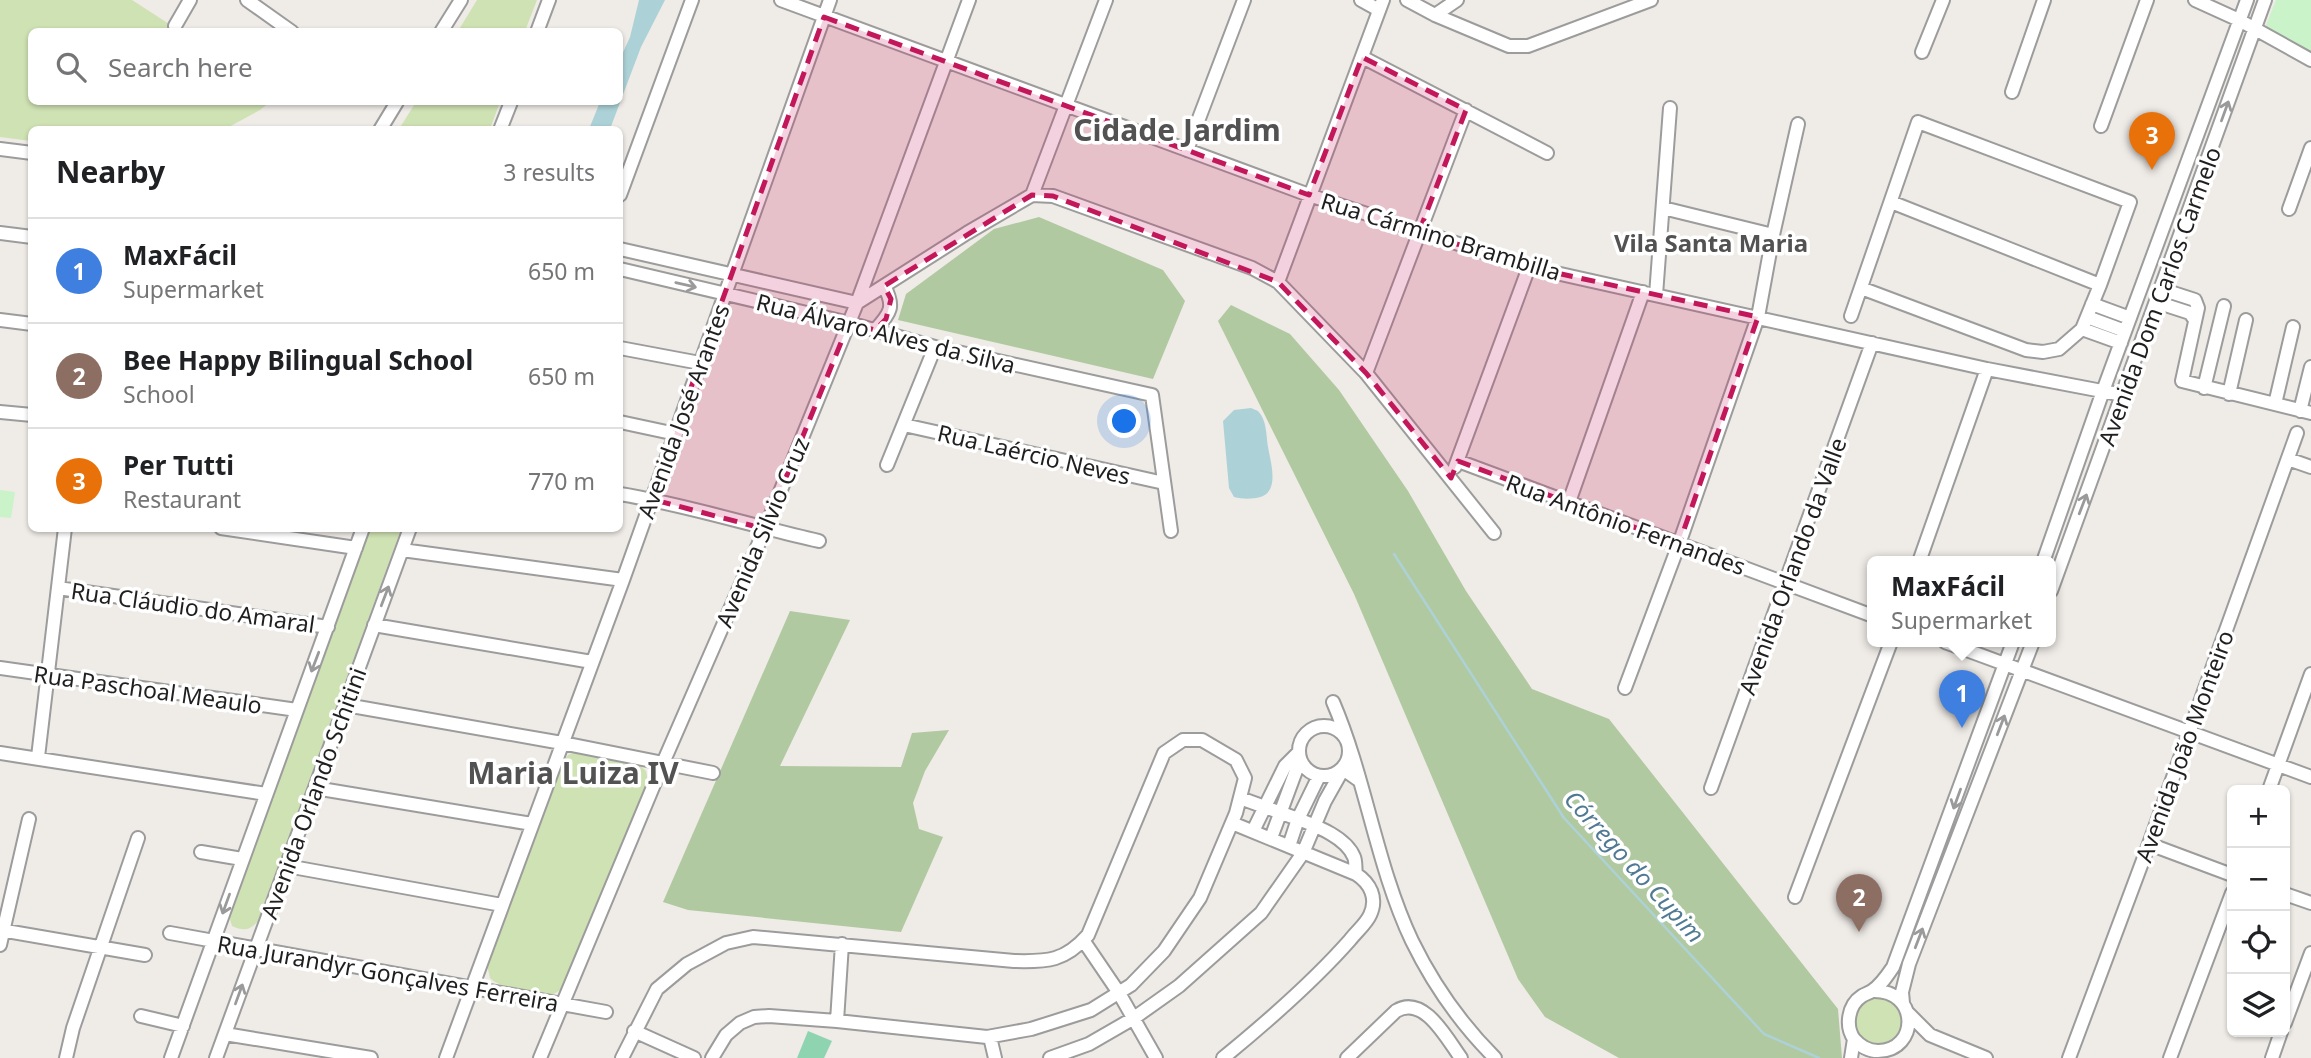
<!DOCTYPE html>
<meta charset="utf-8">
<style>
:root{--surface:#fff;--page:#f6f6f6;--text:#202124;--muted:#757577;--line:#e0e0e0;--accent:#d93025}
body{margin:0;font-family:"Noto Sans",sans-serif;background:var(--page);color:var(--text)}
.controls{position:absolute;right:21px;bottom:21px;display:grid;overflow:hidden;border-radius:10px;box-shadow:0 2px 5px #0004}
.controls button{width:63px;height:63px;display:grid;place-items:center;padding:0;border:0;border-bottom:2px solid var(--line);background:var(--surface);color:var(--text);font:35px sans-serif}
.you{position:absolute;left:1125px;top:422px;width:24px;height:24px;margin:-18px;border:5px solid #fff;border-radius:50%;background:#1a73e8;box-shadow:0 0 0 10px #1a73e833}
.badge{display:grid;place-items:center;width:46px;height:46px;border-radius:50%;background:var(--accent);color:#fff;font-size:23px;font-weight:700}
.pin{position:absolute;translate:-50% -58px;filter:drop-shadow(0 2px 4px #0008)}
.pin::after{content:'';position:absolute;top:37px;width:24px;height:21px;background:inherit;clip-path:polygon(0 0,100% 0,50% 100%)}
.popup{position:absolute;left:1867px;top:556px;width:189px;height:91px;box-sizing:border-box;display:grid;place-content:center;border-radius:10px;background:var(--surface);filter:drop-shadow(0 2px 5px #0005);font-size:23px;white-space:nowrap;color:var(--muted)}
.popup b{font-size:26px;color:var(--text)}
.popup::after{content:'';position:absolute;left:50%;top:100%;margin-left:-14px;border:14px solid transparent;border-top-color:var(--surface)}
.list{margin:0;padding:0;list-style:none}
h2{display:flex;justify-content:space-between;align-items:center;height:91px;margin:0;padding:0 28px;font-size:30px}
h2 small{font-size:23px;font-weight:400;color:var(--muted)}
.list li{display:grid;grid-template-columns:46px 1fr auto;gap:21px;align-items:center;box-sizing:border-box;height:105px;padding:0 28px;border-top:2px solid var(--line)}
.list b{display:block;font-size:26px;white-space:nowrap}
.list p{margin:0;font-size:23px;white-space:nowrap;color:var(--muted)}
.list em{font-size:23px;font-style:normal;color:var(--muted)}
.icon{flex:none;width:38px;height:38px;fill:none;stroke:currentColor;stroke-width:2;stroke-linecap:round;stroke-linejoin:round}
.map{position:relative;flex:none;width:2311px;height:1058px;overflow:hidden}
.search{position:absolute;background:var(--surface);box-shadow:0 2px 5px #0004;left:28px;top:28px;width:595px;height:77px;display:flex;align-items:center;gap:18px;box-sizing:border-box;padding:0 24px;border-radius:10px;color:var(--muted);font-size:26px}
.panel{position:absolute;background:var(--surface);box-shadow:0 2px 5px #0004;left:28px;top:126px;width:595px;height:406px;border-radius:10px}
.map>svg:first-child{display:block}
</style>
<div class="map">
<svg width="2311" height="1058" viewBox="0 0 2311 1058">
<rect width="100%" height="100%" fill="#efebe7"/>
<path fill="#cfe2b3" d="M0,0H132L180,31L32,32V102H270L260,110L225,129L32,130L31,141L0,137Z
M477,0H537L525,31H458Z
M416,102H500L490,129H399Z
M369,529H401L258,921C250,931 243,931 232,926L228,912Z
M578,751L637,763L646,771L648,781L564,986C559,991 556,994 549,995C537,997 498,987 490,978L487,965L561,763L568,755Z
M1871,996C1879,996 1886,996 1893,1001C1905,1010 1908,1032 1894,1042C1889,1045 1878,1046 1872,1048L1854,1034C1854,1015 1853,1006 1871,996Z"/>
<path fill="#b1c9a0" d="M1039,217L1163,270L1185,301L1153,379L898,320L906,294L994,229Z
M1231,305L1290,334L1339,390L1408,491L1466,591L1532,689L1609,719L1838,1009L1842,1058H1619L1545,1017L1518,979L1354,594L1218,321Z
M790,611L850,620L780,766L901,767L912,733L949,730L925,771L913,803L919,829L943,837L901,932L688,910L663,902Z"/>
<path fill="#caf3c9" d="M2276,0H2311V55L2263,33Z
M0,490L15,492L11,518L0,517Z"/>
<path fill="#8ed4b1" d="M808,1031L832,1041L824,1058H797Z"/>
<path fill="#acd2d7" d="M639,0H665L641,47L610,129H589L600,102H620V59L630,37Z
M1251,408L1258,411C1267,420 1266,435 1268,447C1271,464 1281,495 1256,498C1248,499 1242,499 1234,497L1229,488L1223,421L1234,410Z"/>
<g fill="none" stroke-linecap="round" stroke-linejoin="round">
<path stroke="#acd2d7" stroke-width="2.5" d="M1394,554L1564,818L1764,1034L1819,1058"/>
<defs>
<path id="minor" d="M247,0L292,32
M781,0L1309,195L1529,267L1987,369L2123,395
M1361,0L1379,10
M1407,0L1435,15L1509,46H1528L1651,0
M2195,0L2239,20L2311,60
M1435,15L1457,0
M175,26L190,0
M441,32L461,0
M537,32L549,0
M1922,52L1943,0
M1362,57L1547,153
M2012,92L2044,0
M2101,126L2147,0
M380,130L397,102
M500,130L511,102
M0,149L32,153
M1187,150L1244,0
M620,195L692,0
M1032,195L1106,0
M1891,202L2100,285
M1663,208L1773,235
M2289,209L2311,148
M0,233L32,237
M620,249L857,303L967,233L1032,195L1053,196L1252,268L1278,282L1366,373L1494,533
M620,269L849,323L935,347L1152,395L1171,531
M1278,282L1383,0
M2161,289L2195,300L2198,308L2182,381L2311,413
M1656,295L1670,108
M2156,302L2190,313L2195,320
M2092,304L2130,318
M1851,316L1918,122L2130,202L2100,285L2082,329L2059,349L2043,352L2026,350L1861,288
M2087,317L2125,331
M0,320L32,324
M2082,329L2121,343
M875,330C891,313 895,306 884,286
M620,348L700,363
M1366,373L1466,110
M2204,388L2224,306
M2229,394L2246,320
M2275,404L2293,327
M2300,411L2311,367
M0,412L32,415
M620,422L676,434
M904,425L1164,483
M2288,459L2311,467
M1458,461L1873,616
M887,465L935,347
M1455,467L1529,267
M620,494C687,505 752,526 819,541
M1569,502L1643,292
M221,528L356,548
M402,550L623,580
M1919,562L1987,369
M2043,562L2103,391L2247,0
M58,588L328,627
M2051,591L2265,0
M374,625L592,662
M1945,642L2311,777
M0,668L297,710
M1625,688L1679,544L1758,317L1773,235L1798,124
M1333,702C1366,779 1376,865 1412,941C1433,984 1461,1024 1495,1058
M346,705L562,743L713,773
M1299 751a25 25 0 1 1 50 0a25 25 0 1 1-50 0Z
M0,753L266,794
M38,757L65,528
M1319,776L1298,819C1316,826 1346,837 1354,857C1356,861 1355,869 1356,874
M315,788L532,824
M1711,788L1872,343
M2269,790L2311,674
M1240,798L1298,819L1289,846
M1253,831L1285,766L1299,752
M1271,838L1300,760
M2149,844L2232,875
M201,852L242,859
M287,866L502,905
M2285,894L2311,903
M1795,897L1891,642
M0,930L145,955
M170,933L606,1012
M1083,940L1119,993L1156,1058
M0,945L29,819
M1872,991C1920,989 1919,1051 1878,1051C1869,1051 1860,1046 1854,1039C1845,1026 1848,1005 1862,996C1865,994 1869,993 1872,991C1881,985 1887,976 1893,967L2013,642
M1903,1003L1902,992L1909,964L2033,642
M1908,1013L1930,1035L1986,1058
M141,1016L183,1026
M837,1021L842,944
M2285,1023L2311,953
M634,1031L694,1058
M225,1034L371,1058
M990,1037L995,1058
M66,1058L73,1028L138,838
M171,1058L363,528
M216,1058L410,528
M446,1058L623,580L830,0
M540,1058L663,763L765,529L857,303L969,0
M622,1058L657,989L687,964L726,943L753,937L1014,961C1048,962 1065,961 1088,935L1164,753L1183,740H1202L1236,760L1245,778L1236,813L1200,898L1164,951L1131,985L1091,1010L1031,1029L987,1037L837,1021L769,1016L754,1017L740,1023L726,1035L712,1058
M1050,1058L1089,1044L1134,1018L1179,986L1261,913L1303,853L1325,801L1343,769L1360,781
M1223,1058C1267,1022 1312,983 1350,940C1356,932 1366,924 1370,915C1378,898 1370,883 1356,874L1232,823
M1347,1058L1396,1011C1424,994 1447,1039 1461,1058
M1851,1058L1854,1039
M2069,1058L2149,844L2297,433
M2170,1058L2232,893
M2272,1058L2281,1032"/>
</defs>
<use href="#minor" stroke="#9c9c9c" stroke-width="16"/>
<use href="#minor" stroke="#fff" stroke-width="12"/>
</g>
<defs><path id="oneway-shaft" d="M-6 0H5M1.5-3L5.5 0L1.5 3" fill="none" stroke-width="1.6" stroke-linecap="round" stroke-linejoin="round" transform="scale(1.75)"/></defs>
<g stroke="#9a9a9a">
<use href="#oneway-shaft" transform="translate(2225 111) rotate(-70)"/>
<use href="#oneway-shaft" transform="translate(686 285) rotate(13)"/>
<use href="#oneway-shaft" transform="translate(2083 504) rotate(-69)"/>
<use href="#oneway-shaft" transform="translate(385 596) rotate(-69)"/>
<use href="#oneway-shaft" transform="translate(315 662) rotate(111)"/>
<use href="#oneway-shaft" transform="translate(2001 725) rotate(-69)"/>
<use href="#oneway-shaft" transform="translate(1957 799) rotate(110)"/>
<use href="#oneway-shaft" transform="translate(226 904) rotate(110)"/>
<use href="#oneway-shaft" transform="translate(1919 938) rotate(-69)"/>
<use href="#oneway-shaft" transform="translate(239 994) rotate(-70)"/>
</g>
<path fill="#c2185b" fill-opacity="0.2" stroke="#c2185b" stroke-width="5" stroke-dasharray="14 9" stroke-linejoin="round" d="M824,17L1309,195L1362,57L1466,110L1419,232L1529,267L1758,317L1679,544L1458,461L1451,478L1366,373L1278,282L1053,196L1032,195L884,286L891,299L886,319L875,330L849,323L765,529L651,499Z"/>
<g text-anchor="middle" dominant-baseline="central" stroke-width="7" stroke-linejoin="round" paint-order="stroke">
<g font-size="23" fill="#1f1f1f" stroke="#fff">
<text transform="translate(1441 236) rotate(17)">Rua Cármino Brambilla</text>
<text transform="translate(2159 296) rotate(-70)">Avenida Dom Carlos Carmelo</text>
<text transform="translate(886 333) rotate(14)">Rua Álvaro Alves da Silva</text>
<text transform="translate(683 411) rotate(-70)">Avenida José Arantes</text>
<text transform="translate(1034 454) rotate(13)">Rua Laércio Neves</text>
<text transform="translate(1626 524) rotate(20)">Rua Antônio Fernandes</text>
<text transform="translate(762 532) rotate(-67)">Avenida Silvio Cruz</text>
<text transform="translate(1792 566) rotate(-70)">Avenida Orlando da Valle</text>
<text transform="translate(193 607) rotate(8)">Rua Cláudio do Amaral</text>
<text transform="translate(148 689) rotate(8)">Rua Paschoal Meaulo</text>
<text transform="translate(2184 746) rotate(-70)">Avenida João Monteiro</text>
<text transform="translate(313 793) rotate(-70)">Avenida Orlando Schitini</text>
<text transform="translate(388 973) rotate(10)">Rua Jurandyr Gonçalves Ferreira</text>
</g>
<g font-size="24" font-weight="bold" fill="#525252" stroke="#fff">
<text x="1711" y="242">Vila Santa Maria</text>
</g>
<g font-size="24" font-style="italic" fill="#507994" stroke="#fff">
<text transform="translate(1635 866) rotate(48)">Córrego do Cupim</text>
</g>
<g font-size="30" font-weight="bold" fill="#525252" stroke="#fff">
<text x="1177" y="129">Cidade Jardim</text>
<text x="573" y="772">Maria Luiza IV</text>
</g>
</g>
</svg>
<div class="controls">
<button>+</button>
<button>−</button>
<button><svg class="icon" aria-label="locate" viewBox="0 0 24 24"><circle cx="12" cy="12" r="6"/><path d="M12 2v4M12 18v4M2 12h4M18 12h4"/></svg></button>
<button><svg class="icon" aria-label="layers" viewBox="0 0 24 24"><path d="M12 4l9 5-9 5-9-5zM3 14l9 5 9-5"/></svg></button>
</div>
<div class="you"></div>
<div class="pin badge" style="left:1962px;top:728px;background:#3f7fe0">1</div>
<div class="popup"><b>MaxFácil</b>Supermarket</div>
<div class="pin badge" style="left:1859px;top:932px;background:#8d6e63">2</div>
<div class="pin badge" style="left:2152px;top:170px;background:#e8710a">3</div>
<div class="search"><svg class="icon" aria-label="search" viewBox="0 0 24 24"><circle cx="10" cy="10" r="6"/><path d="M15 15l6 6"/></svg>Search here</div>
<section class="panel">
<h2>Nearby<small>3 results</small></h2>
<ul class="list">
<li><span class="badge" style="background:#3f7fe0">1</span><div><b>MaxFácil</b><p>Supermarket</p></div><em>650 m</em></li>
<li><span class="badge" style="background:#8d6e63">2</span><div><b>Bee Happy Bilingual School</b><p>School</p></div><em>650 m</em></li>
<li><span class="badge" style="background:#e8710a">3</span><div><b>Per Tutti</b><p>Restaurant</p></div><em>770 m</em></li>
</ul>
</section>
</div>
